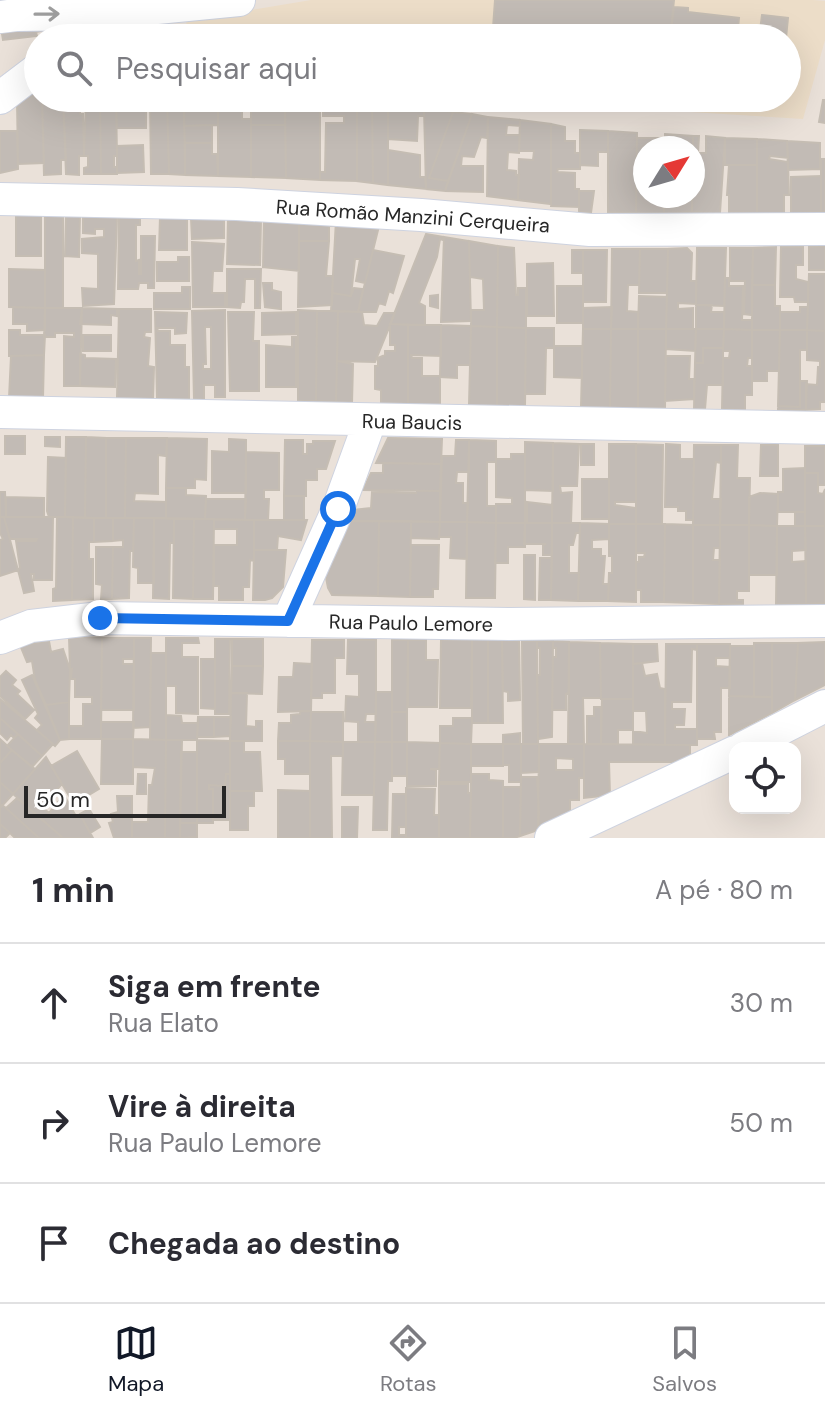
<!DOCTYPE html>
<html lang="pt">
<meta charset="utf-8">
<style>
:root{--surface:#fff;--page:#f2f2f3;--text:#2b2b33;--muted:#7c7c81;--line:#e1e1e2;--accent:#111827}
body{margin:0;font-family:"DM Sans",sans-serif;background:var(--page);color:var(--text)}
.controls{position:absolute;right:24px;bottom:24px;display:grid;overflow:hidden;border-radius:16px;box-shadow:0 8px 32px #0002}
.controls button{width:72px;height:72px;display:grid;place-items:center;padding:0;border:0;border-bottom:2px solid var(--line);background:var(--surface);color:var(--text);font:40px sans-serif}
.compass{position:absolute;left:633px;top:136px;width:72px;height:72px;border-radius:50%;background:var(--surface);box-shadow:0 8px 32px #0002;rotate:53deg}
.scale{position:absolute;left:24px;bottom:20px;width:202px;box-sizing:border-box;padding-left:8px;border:4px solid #272727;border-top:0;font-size:22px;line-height:28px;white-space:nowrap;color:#272727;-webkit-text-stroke:6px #fff;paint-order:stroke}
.stop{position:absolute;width:24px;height:24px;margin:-18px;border:6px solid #1a73e8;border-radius:50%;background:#fff}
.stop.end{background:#1a73e8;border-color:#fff;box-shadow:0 2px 8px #0008}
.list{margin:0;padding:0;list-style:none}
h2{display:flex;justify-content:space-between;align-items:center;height:104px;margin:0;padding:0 32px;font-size:34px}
h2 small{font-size:26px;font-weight:400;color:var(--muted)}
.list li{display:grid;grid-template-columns:52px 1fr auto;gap:24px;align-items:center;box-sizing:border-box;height:120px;padding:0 32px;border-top:2px solid var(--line)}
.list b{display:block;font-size:30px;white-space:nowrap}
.list p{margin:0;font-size:26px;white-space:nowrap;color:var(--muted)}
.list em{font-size:26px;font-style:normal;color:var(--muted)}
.icon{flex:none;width:44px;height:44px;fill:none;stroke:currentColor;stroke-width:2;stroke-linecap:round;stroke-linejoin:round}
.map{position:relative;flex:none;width:825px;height:838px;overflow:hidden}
.search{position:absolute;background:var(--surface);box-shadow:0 8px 32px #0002;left:24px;right:24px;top:24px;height:88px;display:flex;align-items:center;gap:20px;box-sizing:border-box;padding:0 28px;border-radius:44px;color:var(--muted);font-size:30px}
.sheet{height:464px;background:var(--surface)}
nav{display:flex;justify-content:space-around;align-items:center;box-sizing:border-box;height:112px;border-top:2px solid var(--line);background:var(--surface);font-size:22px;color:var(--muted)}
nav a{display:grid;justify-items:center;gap:4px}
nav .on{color:var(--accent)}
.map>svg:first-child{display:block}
</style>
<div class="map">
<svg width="825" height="838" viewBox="0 0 825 838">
<rect width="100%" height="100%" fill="#eae1d9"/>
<path fill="#ecddc8" d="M311,0H813L825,1V40L803,119L463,98H787V38H189L186,21Z"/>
<path fill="#c2bbb5" stroke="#c5bdb3" stroke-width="2" fill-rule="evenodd" d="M495,0H674L670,38H563L564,35L493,28Z
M674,7L688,8V12L739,18L737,38H670Z
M762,15L788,18L786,38H759Z
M168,18L169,38H121L124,36L119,25L134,21L137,29L146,25L150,28Z
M41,25V31L36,32L37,36L3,40L1,28Z
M251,25L280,28L278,38H249Z
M38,88V98H42L44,163L18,164L17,99Z
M42,98H63L66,160H61V174L44,175Z
M63,98L80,99V114H83L84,156H79V175L66,174Z
M116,98H146V128H117Z
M150,98H167L169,174H151Z
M167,98H184L185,175L169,174Z
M184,98H218V125L184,126Z
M218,98H251V105H242V119H251V177L218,176Z
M251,98H285V125H251Z
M285,98H320V180L286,178Z
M323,98H357V181L320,180V172H325L326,123H344V116H323Z
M357,98H372L373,183L357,181Z
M372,98H388V185L373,183Z
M388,98L424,108V116H418L417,141L388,139Z
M509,98H621L620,109Z
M689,98H732L731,102Z
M100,100L101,174H84V168L88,167V156H84L86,101Z
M100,100H116L117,156H114V167H117V174H101Z
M823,100H825V123L819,122Z
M424,108L453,112L429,178L448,181L445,191L426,189Z
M453,112L472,114L448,181L429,178Z
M472,114L488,117L487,138L481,137L474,157L462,156L461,166H483V192L445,191Z
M488,117L520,120V126L507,125L506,135H520L519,153L508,152L507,170L516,171V175H519L518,200L487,196Z
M520,120L551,124V204L518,200L519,159L533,160L534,151H519Z
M551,124L565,127V141H575V153H580V169H558L557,172L575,173V189H579V207L551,206Z
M212,125V143H185L184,126Z
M251,125H285L286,178L251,177Z
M580,130L608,131V152H598V166L580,165Z
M0,131H17L18,169L0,173Z
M608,131L637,133L636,213L608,212Z
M665,134L693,136V148H665Z
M693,136H699L698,153H706V136L725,138L720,213L692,212Z
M637,138H665V148H645V196H664V213H636Z
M725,138L757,139V165H725Z
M757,139L787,141L788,158L770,156L769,159L788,162L789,195H784V213H757Z
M787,141L820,143V169L788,170Z
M185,143H212V154H217L218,176L185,175Z
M143,145L144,172L117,173V146Z
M388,150L420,155V177H425L426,189L388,185Z
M821,159H825V212H821Z
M729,165H757V213L729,212V195H727Z
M821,176V212L791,213V177Z
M579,191H594L591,213L579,212Z
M664,196H692V212L664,213Z
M16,205H41V256H16Z
M45,215H63V308H45Z
M66,215H80L79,257L65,256Z
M83,217H117L114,304L83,306L82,288L98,289V254L82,253V239L104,237V229H95V234L83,233Z
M119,217H140V225H136V261L139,260V274H141V236H155L154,288H148V283H139L138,289H118Z
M160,217H187V250H159Z
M224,217V238L192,239L191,218Z
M264,218L299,219V271L263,267Z
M228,219L261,220L260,265L227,264Z
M299,219L336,226H329V241H299Z
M336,220L345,224L376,229L379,226L365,283L356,281L360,259H355L351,296L332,293Z
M426,234L444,237L443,240L440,239L437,257L419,303L425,306V325L390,324Z
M444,237L469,241L471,321L441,322Z
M299,241H329L326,276H333L332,305L298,307Z
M469,241L498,246L497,327L471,326V310H484L483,279L470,277Z
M192,242L224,244L222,271H213L212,293H225V307H193Z
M498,246L514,248L516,295H518V288H526V328L497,327Z
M825,246V270H809V247Z
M776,247L775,285H752L753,248Z
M781,247H803V265H796V279L808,282V302H795L794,297H780Z
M687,248L692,253L691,281H696V304L678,303V309L693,308V329H666L668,249Z
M697,248H726L724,306L696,305Z
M730,248H753L752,315L744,314L745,281H730Z
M612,249H640L639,285H628L627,311L638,312V329H611Z
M640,249H668L667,293H639Z
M373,250L404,256L393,293L389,291L385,305L379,303L376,312H358Z
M572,250H583V273H572Z
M583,250H607L606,302H583Z
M178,257H189V281H157V262H178Z
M553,263L554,316H527V264Z
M9,269L45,270V308L9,307Z
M227,269H261L260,308H255V279H245L244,302H241L240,308L227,307Z
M809,274H825V331L807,330Z
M725,278H729V286H743L742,320H752V330L724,329Z
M263,283H272V290L281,292V309L265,307Z
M752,285H775V306H780V330H752Z
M557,286H583V323H557Z
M182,287H190V309H154V293H182Z
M354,288L363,289L358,312L331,311L332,293L351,296Z
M438,295V308L430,306V296Z
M639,296L667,297L666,329H638Z
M696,305H712L711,312H724V329H696Z
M13,307L45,308V330L27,331V324H13Z
M612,307L611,329H583V308Z
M800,307H808L807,330H780V312H800Z
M45,308H82L80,386H64V336L74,337V333H55V337H44Z
M82,308L117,309V316L111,315V325L80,324Z
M119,309H151V332H145L144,337L150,338L148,366L154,367L153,399L117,398Z
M225,310V397H215V385H204V400L194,399L192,311ZM205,327H211V369H203V364H206Z
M298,310L317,311L316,401H298Z
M317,311H338L336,402L316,401Z
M338,311L362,312L364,325L377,326L384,313H395L375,362L337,361Z
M155,312L187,313L186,333L175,334V328H157L158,331H170V345H185V367H189V399L157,398Z
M228,312H254L253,341H259V391H230Z
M296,312V334L262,335V313Z
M390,324L408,325V404L381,403V390L375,389V366H378V358L385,355V351H395V345H390Z
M408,325H441V356L411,355L412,358H422V376H440V405L408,404Z
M441,325L471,326L470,365H457V378L440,377Z
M471,326L497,327V406L469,405Z
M497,327L526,328L525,406H497Z
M526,328H554V348H546L545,394H525Z
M583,329H611L610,408L581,407Z
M611,329H638V408H610Z
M638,329H666L665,408H638Z
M666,329H696L695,351L666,349Z
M696,329H724L723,348H703V363H695Z
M724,329L752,330V358H748L747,366H752V395H745V410L722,409L723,358H729L730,351H723Z
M9,330H20V335H45L44,355L9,356Z
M752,330H780L779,371H767V381H752Z
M780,330H807V350H800V407L778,406Z
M807,330L825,331V402H820V409L806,410V384L817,385L818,367H820V361L807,360Z
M83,335H111V351H83Z
M292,337H296V387H266V345L292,347Z
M554,346H582V378L554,377Z
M703,348H723V385H707L705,409H694L695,363H703Z
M80,354L85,355V358L116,359L115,387L80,386Z
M44,355L43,398H9L11,356Z
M666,356H690L689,379H694V399L665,401Z
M337,361L353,364L352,403L336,402Z
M800,381H807L806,410H778V406L800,407Z
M5,436H25V454H5Z
M45,437H60V447L45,446Z
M66,437H86L85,518L65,517Z
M86,437L106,438V518H85Z
M106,438H126L125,518H106Z
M126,438H167L166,456L158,455V494L135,493L134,501L166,502V518H125Z
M167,438L207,439L206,480L195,479V488H166Z
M388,438L442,439L441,464L376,463Z
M229,439L246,440V493H212V451L229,452Z
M285,440H303V454H307V444H313V441H335L326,469H317V480H306V496H284Z
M456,440H469V472H457L456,483H463V503H468L467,522H440L442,456H455Z
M469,440L496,441V462H487V506H496V523L467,522Z
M525,442L553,443V491L525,490Z
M553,443L579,444L577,486H560L561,493L572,492L571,523H552Z
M581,444H594V465H581Z
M609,444H636V502H615V505L636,508V524H609Z
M636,444L663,445L662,524H636Z
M666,444L680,445V459H694L693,520H686V511H678V507H665Z
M694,445H721V463L716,462L712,499H721L720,525H693Z
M721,445H738L737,478H750L749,525H720Z
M761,445H778V476H760Z
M805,446H825V485H818V473H805Z
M246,452L279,453V490H264V499H269L268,520H245Z
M511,454H525V523H496V504H512V498L496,497V459H511Z
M48,457L66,458L65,517H49L47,511Z
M383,463L441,464L440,491L363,490L371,473H383Z
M805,468V512H778V492H783V469Z
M805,473H818V493L823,494L825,489V526H805Z
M582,479H609V519H582Z
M166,488H186V495L206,496L205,519L166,518Z
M416,491H440V522L348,521L353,510L371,508L372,492L416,493Z
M0,492H5L6,517H0Z
M760,493L778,494L777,526L749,525V497Z
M284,496H304V520H284Z
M6,497L44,498V517H6Z
M206,499H246L245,520L205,519Z
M527,502L552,505V523H527Z
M795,512H805V526H795Z
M0,517H4L18,570L0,576V540L3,539L0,533Z
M4,517H53L52,580H34V574H31L34,591L24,593L18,570L20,568L16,541H36L37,539H10Z
M57,517H73L72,600L53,601V589L56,588Z
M73,517L94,518V542H89V559H93V599L72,600Z
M94,518H113V541L94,542Z
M113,518H134L133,551H130L129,598L112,599L113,547H123V540L113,541Z
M134,518H154V583H138V568L133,567Z
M154,518L174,519V543H170L169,599L153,598Z
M174,519H194L193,599L173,598Z
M194,519H214L213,599H193Z
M214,519L254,520V561L250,560L249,587H243V600H219V586H214V545H237V529H214Z
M254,520H307L301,540L278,536L277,550H254Z
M348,521H379L378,596L332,595L328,588L325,572Z
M379,521H411L410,597L378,596Z
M411,521L440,522L439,539L411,538Z
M440,522H467V559L450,558L451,537H439Z
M467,522L496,523L495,598H466Z
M496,523H525V547H508V563H495Z
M525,523H552V555H543V545L546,544H524Z
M552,523H580V533H576L573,545H569V573H579L578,601L551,600Z
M580,523L609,524V539L592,540V549H601V556H605L603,584H609L608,601H578Z
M609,524H636V602L608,601L609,573H612V556H609Z
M636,524H665L664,602H641V590H636V562H639V557H644L645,553H636Z
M665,524L693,525V603L664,602Z
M693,525H720V548H714L713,560H720L719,604L693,603Z
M720,525H749V591H737V600H743V604H719Z
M749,525L777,526V575H749Z
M777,526H805L806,550L792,551V562L806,561V604H776Z
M805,526H825V603L806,604Z
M411,545H439L438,589H433V597H410Z
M96,547H113L112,599H101L102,585L96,584Z
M254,550H286L283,587L272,598L265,600H253Z
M524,555H535V600L524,599Z
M540,558H552L551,600H539Z
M69,637L102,638L101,739H69V726H83V704H92V697H75V679H71L72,669L70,670Z
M102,638H134V659H123V664H134V710H101Z
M134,638H151L150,727L133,728Z
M166,638H198L199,643H182V657H198V714L176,713V686H166Z
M215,639H230L229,714H215Z
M232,639H263V666H232Z
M472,639L488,640V723H472Z
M472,639L471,708H440L441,640Z
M312,640H344V658H335V693H322V698H311Z
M348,640H376V714H366L365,722H376L375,742H358V722L345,721L346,696L359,697V674H347Z
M392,640H408L407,712H392Z
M408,640H426V660H438L437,707H408Z
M488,640H502L503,723H488Z
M502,640L519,641L520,700L508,701V692L503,691Z
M49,641L51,652L63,649L70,670L69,702L46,705L35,680L32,661L27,662L20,645Z
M522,641H537L538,744H523Z
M537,641H553L552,737L538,739L537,675H540V648H537Z
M553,641L569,642V693L566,694V710H552L553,657H556V648H553Z
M569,642L600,643L601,698H583L584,744H568Z
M825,642V685L795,700L798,643Z
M600,643L633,644V699H601Z
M754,643H772V697H754Z
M772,643H798L795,700L772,713Z
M633,644H657L658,661L633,664Z
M666,644H697V650L692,649L691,702H672V709H685L684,725H675V729H697V745H665Z
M697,644H730V658H716V666L730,667V688H721V732H714L715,739H697Z
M730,646H754V697L729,696Z
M151,653H166V740L150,739Z
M201,659H215V709L201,708Z
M294,663L312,664L311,711L278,712L279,677H293Z
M642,663L645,676L657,674L660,688L665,689V745L633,744V731L647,733L646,711H633V664Z
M232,666H263L262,694L231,693Z
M6,671L16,680L12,685L20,691L17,694L34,710L25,719L0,696V677Z
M32,675L60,740L55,746L37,730L42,725L35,718L38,714L22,680Z
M376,692H392V742H375Z
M231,693H247L246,726L256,727V721H262V741H230Z
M729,696L772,697V713L729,735Z
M0,699L53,744L42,756L0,718Z
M602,699H633V730H618V744H601Z
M69,702V739L60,740L46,705Z
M594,707H601V744H587V716H594Z
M300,711H311L310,741H278L279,723H291V715L300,714Z
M311,712H343V742L310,741Z
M392,712H407V742H392Z
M166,715L181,716L182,723H198L197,740H166Z
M198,717H214V737H197Z
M214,717H231L230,736L214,737Z
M0,718L18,734L14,738L11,735L7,740L0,733Z
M453,718H472L471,744L440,743V726H453Z
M101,722H134L133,739H101Z
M520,733V744H503V735Z
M18,734L42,756L32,767L7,746Z
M0,739L12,750L0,763Z
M102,739H133V784H101Z
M133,739L166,740L165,838H132V822H148L149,785H152L155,768L133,767Z
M166,740H182L180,838H165Z
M197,740L230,741V774H226L225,786L209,785V789H213V823H197Z
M230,741H244V752H260L262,791H230Z
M278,741H310V774H285V759H278Z
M310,741L343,742V756H331L332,838H310Z
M343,742H375L374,795H342Z
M375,742H392V781H388L387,830H373Z
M392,742H407V776H392Z
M407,742L440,743L439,769H430L436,770V786H407Z
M440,743L471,744V782H439Z
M471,744H503V766H471Z
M503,744H521V782H509V765H503Z
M521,744H539V772L521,773Z
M539,744H584V778H579V800H570V814L538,830ZM556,758L573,759V770H556Z
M584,744L690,745V755L677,762H609L610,795L584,798Z
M12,750L35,769L13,794L0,782V763Z
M77,751L99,789L74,804L51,766Z
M181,752H197V823H180Z
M46,757L62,784L42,807L49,813L64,795L77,818L81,816L93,838H63L13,794Z
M138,774H146V794H137Z
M226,774H230V820H213V789H209V785L225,786Z
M471,774H489V780L503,781V838H470Z
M521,777H537L539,813L538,830L520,836Z
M0,782L13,794L0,808Z
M439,784H468V793H471L470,838H439Z
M503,787H521L520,836L514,838H503Z
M406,788L435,789L434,815H439V838H406Z
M278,790L310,791V838H278Z
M230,791H254V806H248V830H230Z
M393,794H406V827H399V835H406V838H392Z
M117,796H132V838H114L109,823L113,822L111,814L118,812Z
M17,798L63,838H39L6,808Z
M2,805L6,808L39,838H15L10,833L0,824V808Z
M342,807H358L357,838H342Z
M89,809L100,827L90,833L80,814Z
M180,823H197V837L180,838Z
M0,824L10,833L5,838H0Z"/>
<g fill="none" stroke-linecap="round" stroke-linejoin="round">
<defs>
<path id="minor" d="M0,17L16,15L95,14L239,0
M0,98L38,69
M0,199L237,204L421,215L590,230L825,229
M0,412L825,428
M288,621L338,509L370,421
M0,638L31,626L100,618L509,624L825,621
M743,748L825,706
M551,838L735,752"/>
</defs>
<use href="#minor" stroke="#ced3e0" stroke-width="34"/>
<use href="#minor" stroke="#fff" stroke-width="32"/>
</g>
<defs><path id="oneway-shaft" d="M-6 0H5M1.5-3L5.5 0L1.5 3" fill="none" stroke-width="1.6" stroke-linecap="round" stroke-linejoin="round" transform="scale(2)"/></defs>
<use stroke="#9e9e9e" href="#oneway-shaft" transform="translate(47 14) rotate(-1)"/>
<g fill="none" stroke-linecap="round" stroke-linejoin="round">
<path stroke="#1a73e8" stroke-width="10" d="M100,618L288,621L338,509"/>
</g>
<g text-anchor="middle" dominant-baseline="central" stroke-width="7" stroke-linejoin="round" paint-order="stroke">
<g font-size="20" fill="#272727" stroke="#fff">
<text transform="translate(413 216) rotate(4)">Rua Romão Manzini Cerqueira</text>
<text transform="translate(412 422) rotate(1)">Rua Baucis</text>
<text transform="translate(411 623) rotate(1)">Rua Paulo Lemore</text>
</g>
</g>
</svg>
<div class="controls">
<button><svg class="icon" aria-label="locate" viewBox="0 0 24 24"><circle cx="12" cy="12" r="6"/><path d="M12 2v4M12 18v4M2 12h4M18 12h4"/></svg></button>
</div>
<svg class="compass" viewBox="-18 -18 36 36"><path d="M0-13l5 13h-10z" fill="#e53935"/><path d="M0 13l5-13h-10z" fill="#7c7c81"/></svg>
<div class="scale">50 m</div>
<div class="stop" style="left:338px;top:509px"></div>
<div class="stop end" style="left:100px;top:618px"></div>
<div class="search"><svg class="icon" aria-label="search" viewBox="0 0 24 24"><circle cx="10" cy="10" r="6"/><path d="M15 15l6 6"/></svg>Pesquisar aqui</div>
</div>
<section class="sheet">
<h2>1 min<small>A pé · 80 m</small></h2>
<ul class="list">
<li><svg class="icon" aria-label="ahead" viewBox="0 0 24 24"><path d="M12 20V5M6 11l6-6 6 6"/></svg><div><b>Siga em frente</b><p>Rua Elato</p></div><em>30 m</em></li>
<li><svg class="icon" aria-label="right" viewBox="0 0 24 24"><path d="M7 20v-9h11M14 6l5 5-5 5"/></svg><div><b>Vire à direita</b><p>Rua Paulo Lemore</p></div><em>50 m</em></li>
<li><svg class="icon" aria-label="arrive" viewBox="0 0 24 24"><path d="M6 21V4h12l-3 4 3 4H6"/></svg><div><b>Chegada ao destino</b></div></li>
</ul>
</section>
<nav>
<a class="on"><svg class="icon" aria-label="map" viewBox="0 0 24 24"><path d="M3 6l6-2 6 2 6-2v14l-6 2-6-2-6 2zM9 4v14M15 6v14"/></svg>Mapa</a>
<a><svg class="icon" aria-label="directions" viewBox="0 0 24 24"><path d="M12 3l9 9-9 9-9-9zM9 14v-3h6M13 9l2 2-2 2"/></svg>Rotas</a>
<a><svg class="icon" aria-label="saved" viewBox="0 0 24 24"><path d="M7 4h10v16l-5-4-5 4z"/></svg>Salvos</a>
</nav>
